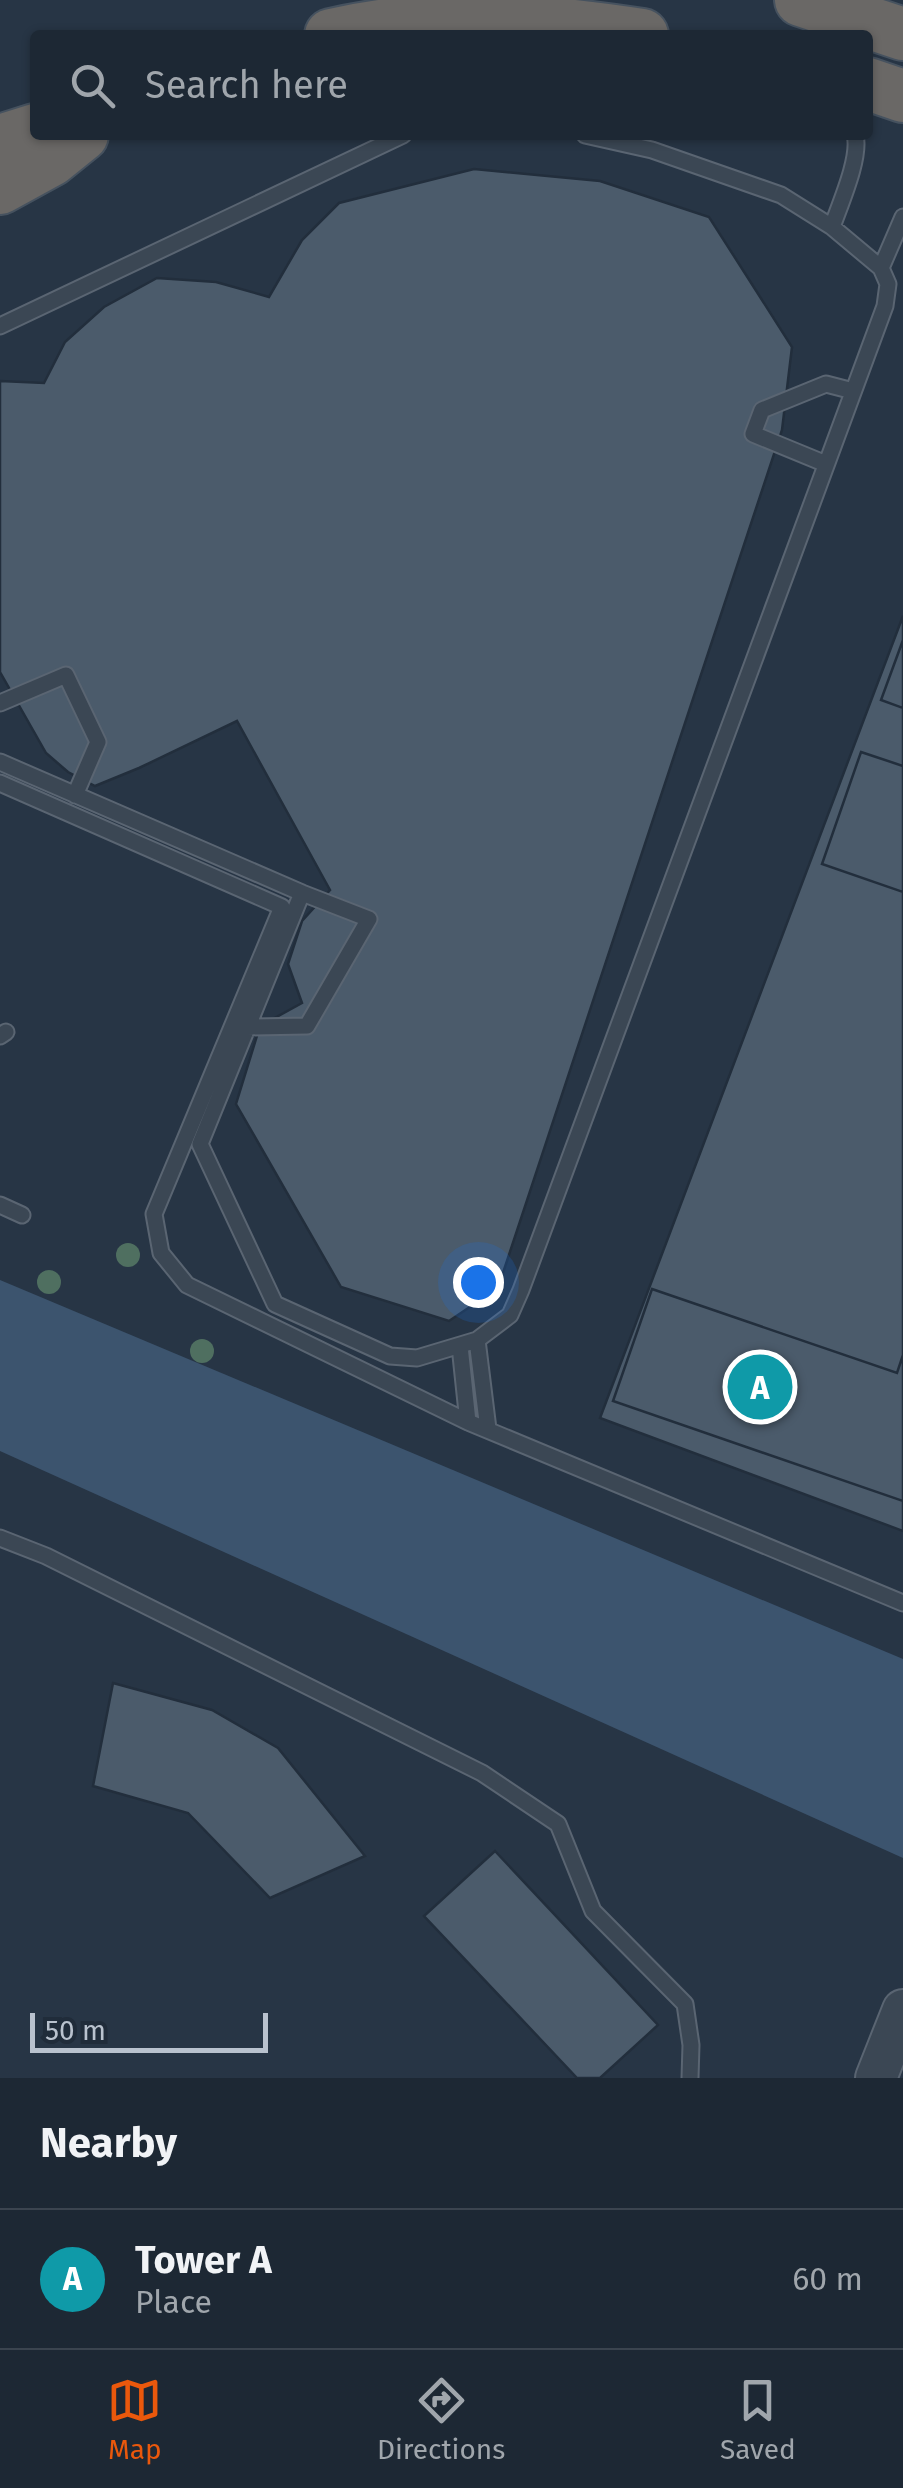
<!DOCTYPE html>
<style>
:root{--surface:#1d2834;--page:#25303c;--text:#f1f3f6;--muted:#a0a6ac;--line:#3b444f;--accent:#ea580c}
body{margin:0;font-family:"Fira Sans",sans-serif;background:var(--page);color:var(--text)}
.scale{position:absolute;left:30px;bottom:25px;width:238px;box-sizing:border-box;padding-left:10px;border:5px solid #b9c2ce;border-top:0;font-size:28px;line-height:35px;white-space:nowrap;color:#b9c2ce;-webkit-text-stroke:8px #202c3a;paint-order:stroke}
.you{position:absolute;left:478px;top:1282px;width:35px;height:35px;margin:-25px;border:8px solid #fff;border-radius:50%;background:#1a73e8;box-shadow:0 0 0 15px #1a73e833}
.badge{display:grid;place-items:center;width:65px;height:65px;border-radius:50%;background:var(--accent);color:#fff;font-size:32px;font-weight:700}
.pin{position:absolute;translate:-50% -50%;border:5px solid #fff;box-shadow:0 2px 10px #0006}
.list{margin:0;padding:0;list-style:none}
h2{display:flex;justify-content:space-between;align-items:center;height:130px;margin:0;padding:0 40px;font-size:42px}
h2 small{font-size:32px;font-weight:400;color:var(--muted)}
.list li{display:grid;grid-template-columns:65px 1fr auto;gap:30px;align-items:center;box-sizing:border-box;height:140px;padding:0 40px;border-top:2px solid var(--line)}
.list b{display:block;font-size:38px;white-space:nowrap}
.list p{margin:0;font-size:32px;white-space:nowrap;color:var(--muted)}
.list em{font-size:32px;font-style:normal;color:var(--muted)}
.icon{flex:none;width:55px;height:55px;fill:none;stroke:currentColor;stroke-width:2;stroke-linecap:round;stroke-linejoin:round}
.map{position:relative;flex:none;width:903px;height:2078px;overflow:hidden}
.search{position:absolute;background:var(--surface);box-shadow:0 2px 8px #0004;left:30px;right:30px;top:30px;height:110px;display:flex;align-items:center;gap:25px;box-sizing:border-box;padding:0 35px;border-radius:10px;color:var(--muted);font-size:38px}
.sheet{height:270px;background:var(--surface)}
nav{display:flex;justify-content:space-around;align-items:center;box-sizing:border-box;height:140px;border-top:2px solid var(--line);background:var(--surface);font-size:28px;color:var(--muted)}
nav a{display:grid;justify-items:center;gap:5px}
nav .on{color:var(--accent)}
.map>svg:first-child{display:block}
</style>
<div class="map">
<svg width="903" height="2078" viewBox="0 0 903 2078">
<rect width="100%" height="100%" fill="#273545"/>
<path fill="#3c546e" d="M0,1280L903,1659V1858L0,1451Z"/>
<path fill="#4b5b6b" stroke="#222e3c" stroke-width="2.5" d="M474,169L600,181L709,217L792,347L782,430L498,1288L449,1321L341,1287L236,1104L260,1026L302,1003L288,964L302,921L330,890L237,721L139,768L95,786L68,772L46,753L0,672V381L44,383L65,342L104,307L157,278L216,282L269,297L302,240L339,203Z
M903,616V1531L600,1418Z
M903,640V708L881,700Z
M861,752L903,766V892L822,864Z
M652,1289L897,1373L903,1355V1501L613,1401Z
M113,1683L212,1710L278,1748L365,1856L270,1898L188,1813L93,1786Z
M495,1851L658,2025L600,2078H577L424,1916Z"/>
<g fill="none" stroke-linecap="round" stroke-linejoin="round">
<defs>
<path id="service" d="M832,227C840,204 861,157 855,135
M881,268L903,217
M0,326L403,135
M826,464L753,434L762,410L826,384L853,391
M0,703L66,675L98,742L75,795
M0,762L302,893L200,1144L275,1304L390,1356L417,1358L477,1340L510,1315L521,1290L885,306L888,284L881,268L832,227L781,195L652,150L585,135
M0,783L282,907L154,1214L161,1253L187,1285L468,1422L903,1603
M247,1027L307,1026L369,919L302,893
M0,1036L6,1032
M0,1205L22,1215
M477,1340L488,1429
M460,1346L468,1422
M0,1538L46,1556L482,1773L558,1824L593,1911L685,2004L691,2045L690,2078"/>
<path id="tertiary" d="M876,2078L903,2010"/>
<path id="trunk" d="M801,0L903,34
M331,35C435,11 538,19 642,35
M868,84L903,96
M0,141L35,130
M0,188L51,160L82,135"/>
</defs>
<use href="#service" stroke="#5a6572" stroke-width="19"/>
<use href="#tertiary" stroke="#5a6572" stroke-width="44"/>
<use href="#trunk" stroke="#46525f" stroke-width="56"/>
<use href="#service" stroke="#3b4754" stroke-width="15"/>
<use href="#tertiary" stroke="#3b4754" stroke-width="40"/>
<use href="#trunk" stroke="#6a6866" stroke-width="52"/>
</g>
<g fill="#4f6f60">
<circle cx="128" cy="1255" r="12"/>
<circle cx="49" cy="1282" r="12"/>
<circle cx="202" cy="1351" r="12"/>
</g>
</svg>
<div class="scale">50 m</div>
<div class="you"></div>
<div class="pin badge" style="left:760px;top:1387px;background:#0f9aa8">A</div>
<div class="search"><svg class="icon" aria-label="search" viewBox="0 0 24 24"><circle cx="10" cy="10" r="6"/><path d="M15 15l6 6"/></svg>Search here</div>
</div>
<section class="sheet">
<h2>Nearby<small></small></h2>
<ul class="list">
<li><span class="badge" style="background:#0f9aa8">A</span><div><b>Tower A</b><p>Place</p></div><em>60 m</em></li>
</ul>
</section>
<nav>
<a class="on"><svg class="icon" aria-label="map" viewBox="0 0 24 24"><path d="M3 6l6-2 6 2 6-2v14l-6 2-6-2-6 2zM9 4v14M15 6v14"/></svg>Map</a>
<a><svg class="icon" aria-label="directions" viewBox="0 0 24 24"><path d="M12 3l9 9-9 9-9-9zM9 14v-3h6M13 9l2 2-2 2"/></svg>Directions</a>
<a><svg class="icon" aria-label="saved" viewBox="0 0 24 24"><path d="M7 4h10v16l-5-4-5 4z"/></svg>Saved</a>
</nav>
